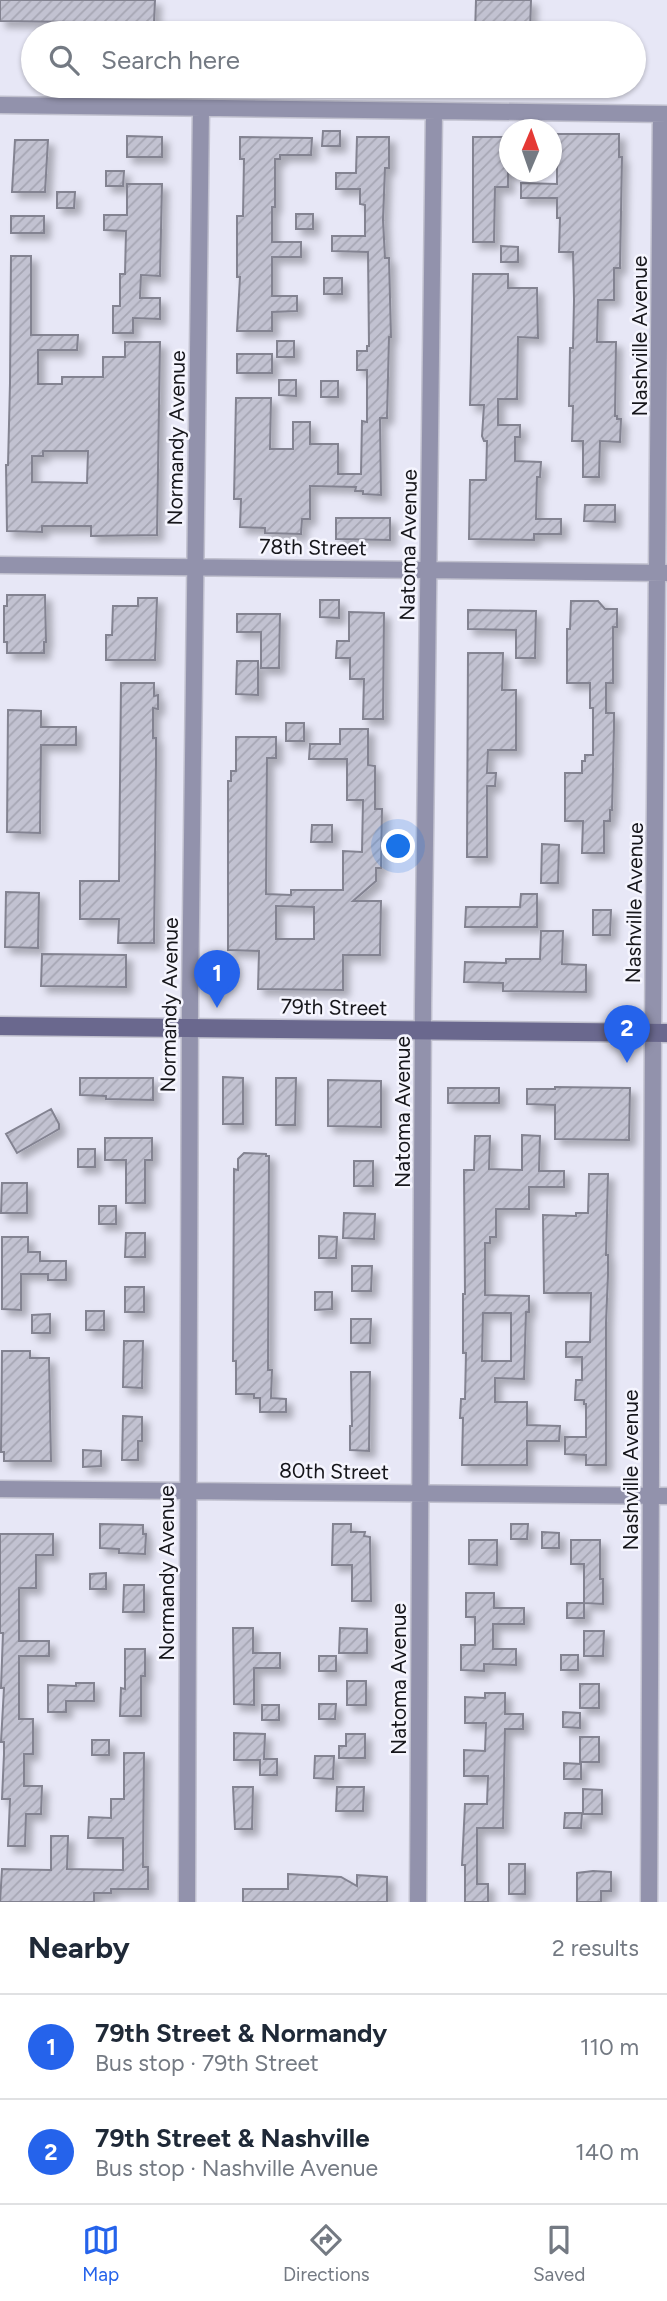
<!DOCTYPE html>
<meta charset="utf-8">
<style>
:root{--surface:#fff;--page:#f2f2f3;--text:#1f2937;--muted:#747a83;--line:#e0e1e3;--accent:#2563eb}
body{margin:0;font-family:Figtree,sans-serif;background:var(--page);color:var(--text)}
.compass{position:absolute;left:499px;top:119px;width:63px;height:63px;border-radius:50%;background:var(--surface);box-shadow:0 2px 5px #0004;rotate:2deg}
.you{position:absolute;left:399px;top:847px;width:24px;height:24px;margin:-18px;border:5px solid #fff;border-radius:50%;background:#1a73e8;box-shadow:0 0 0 10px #1a73e833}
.badge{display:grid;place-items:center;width:46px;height:46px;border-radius:50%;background:var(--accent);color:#fff;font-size:23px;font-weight:700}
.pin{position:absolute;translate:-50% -58px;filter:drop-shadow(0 2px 4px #0008)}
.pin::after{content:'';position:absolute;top:37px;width:24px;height:21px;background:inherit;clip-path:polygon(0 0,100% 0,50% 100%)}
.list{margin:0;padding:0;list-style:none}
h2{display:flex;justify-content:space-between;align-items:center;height:91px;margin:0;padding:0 28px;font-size:30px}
h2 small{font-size:23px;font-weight:400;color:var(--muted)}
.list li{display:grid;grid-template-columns:46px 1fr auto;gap:21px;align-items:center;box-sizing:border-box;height:105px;padding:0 28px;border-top:2px solid var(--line)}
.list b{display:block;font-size:26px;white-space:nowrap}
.list p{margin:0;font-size:23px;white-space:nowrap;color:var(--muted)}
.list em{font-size:23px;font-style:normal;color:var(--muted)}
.icon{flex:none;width:38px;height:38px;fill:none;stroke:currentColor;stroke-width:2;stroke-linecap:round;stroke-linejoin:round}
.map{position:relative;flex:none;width:667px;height:1902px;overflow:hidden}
.search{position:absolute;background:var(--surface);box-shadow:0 2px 5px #0004;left:21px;right:21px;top:21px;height:77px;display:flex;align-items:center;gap:18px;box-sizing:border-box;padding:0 24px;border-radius:38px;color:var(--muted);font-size:26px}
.sheet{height:301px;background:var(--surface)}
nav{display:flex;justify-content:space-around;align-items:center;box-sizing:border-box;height:98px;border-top:2px solid var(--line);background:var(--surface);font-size:19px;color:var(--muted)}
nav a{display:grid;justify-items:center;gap:4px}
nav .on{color:var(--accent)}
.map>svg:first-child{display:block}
</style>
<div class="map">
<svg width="667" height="1902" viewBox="0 0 667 1902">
<defs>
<pattern id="building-hatch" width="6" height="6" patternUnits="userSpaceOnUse" patternTransform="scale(1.75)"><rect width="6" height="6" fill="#c2c2d1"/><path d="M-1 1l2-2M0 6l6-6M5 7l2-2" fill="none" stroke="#a6a6b3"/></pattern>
<filter id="shadow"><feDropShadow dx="6" dy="6" stdDeviation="3.5" flood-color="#0004"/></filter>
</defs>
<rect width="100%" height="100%" fill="#e7e7f6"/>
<path fill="url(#building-hatch)" stroke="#838391" stroke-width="2" fill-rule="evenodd" filter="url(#shadow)" d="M0,0H155L154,23L0,21Z
M476,0H531L530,33H475Z
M323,131H340V146H322Z
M557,134H619V157H622L620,268H614V300H598L597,342H616L615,416H617V419H621L620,442L600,441L599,477H583V441H572L573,406H569L570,348H573L574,300L573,252H559L560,218H557V198H521V183L557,184Z
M127,136L162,137V157H127Z
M240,137L312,138L311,155H280V159H275V207H272V242H301V257H272V296H297V311L272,312V331H237L240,277H237V216H243L244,159H240Z
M357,137H389V168H385L383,220L385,258H389L391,337H389L387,418H380L381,495L363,494V491H355L356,487L310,486V519H302L301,534L265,533V528L240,527L241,499H234L236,398H271L270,449H293V422H310V444H338V474H361L362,421L367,422V370H357V351H367V346H369L368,252L332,251V236H365V205L360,204V189H336V173H356Z
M473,137H508V187H495L494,242H473Z
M15,140H48L45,192H12Z
M106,171H124L123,186H106Z
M127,184H162L160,276L141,275L140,298H160V319L133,318V333H113V306H120V274H125L126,231L104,230V215H127Z
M57,192H75L74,208H57Z
M296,214H313V229H296Z
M11,216H44V233H11Z
M501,246L518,247V262H501Z
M11,256H31V335H78L77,350H38V384H62V377H103V357H125V342H160L157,535L91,536V526H42V532L7,531L6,465H8L10,383ZM43,451H88L87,483L32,482V456H43Z
M473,274H508V288H537L538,338L518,337L517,399H498V425H520V437H515V461L541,462L540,477H537L536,519H561V534H534V540L469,539L470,480H486L487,441H484L482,436L484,405H470Z
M324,278H342V294H324Z
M277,341H294V357H277Z
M237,354H272V373H237Z
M279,380H296V396L279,395Z
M321,381H338V397H321Z
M585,505H615V522L584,521Z
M336,518H390V540L336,539Z
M7,595H45L46,642H44V653H7V642H4V606H7Z
M138,598H157L155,660H106V635H112L113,606H138Z
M320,600H339V618L320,617Z
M571,601H598L605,609H617V627H613V683H606V713H614V728L612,810H610V821H604V853H582L583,821H565V773H582V761H585V755H593V708H590V683H567V629H570Z
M468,610L536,611L535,658H516V630L468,629Z
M349,612L384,613L383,719H363L364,679H350V658H336L337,641H349Z
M237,614H280L279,668H261V632H237Z
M468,653H503L502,690H516V750H488L487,773H496L495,786H487V857H467Z
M237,661H258V695L236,694Z
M121,683H154V696L158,695V709L153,708V738H156V762L154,943H118L119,919H80V881H119Z
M8,710L41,711V727H76V745H41L40,833L7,832Z
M286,723H304V741H286Z
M340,729H368V765L375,766V809H382L381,868H376V881L353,901H381L380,955H343V990L258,989L259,951L228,950V781H231V771H236V737H276V758H267L266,894L291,895V890H343V851L362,852L363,800H347V759H309L310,744H340ZM276,906L314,907V939H276Z
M312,825H332V842H311Z
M542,844L559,845L558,883H541Z
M6,892L39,893L38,948L5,947Z
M521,894H537V927H465L466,907H520Z
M593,910H611L610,935H593Z
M541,931H563L562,964L586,965V992L503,991V983L464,982L465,962L506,963V959H540Z
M42,954L126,955V987L41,986Z
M223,1077L243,1078V1124H223Z
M80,1078H153V1100L106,1099V1096L80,1095Z
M276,1078H296L295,1125H276Z
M328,1080L381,1081V1127L328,1126Z
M555,1087L630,1088L629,1140L555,1139V1105L527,1104V1089H555Z
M448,1088H499V1103H448Z
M51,1109L59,1124V1129L17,1153L6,1134Z
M522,1135L540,1136L539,1171H564V1187H529V1209H496V1237H490V1243H485V1295L529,1296V1312H526L524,1379L495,1378V1402H527V1425L560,1426L559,1441H527V1465H462L463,1418H460L461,1399H465L466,1353H463V1294H465L464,1170H474L475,1136H490L489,1169L522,1170ZM483,1313H511V1361H482Z
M105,1138H152V1160H145V1203H126V1160H105Z
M78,1149H95V1167H78Z
M244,1153L266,1154V1156H269L268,1370H272L271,1398L286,1399V1412H260V1398H254V1394H236V1361H233L234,1169L238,1170V1159Z
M354,1161H373V1186H354Z
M589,1174H608L606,1255H608V1275L606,1323V1465H586V1455L565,1454V1437H586V1404H584V1400H575L576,1380H582V1357H566V1342H590L591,1293H544L543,1215L576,1216V1213H588Z
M2,1183H27V1213H1Z
M99,1206H116V1224H99Z
M344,1213L375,1214L374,1239L343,1238Z
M126,1233H145V1257H125Z
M319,1236L337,1237L336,1258H319Z
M2,1237H28V1252H40V1261H66V1280H48V1274H21V1310L2,1309Z
M352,1266H372L371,1291H352Z
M125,1287H144V1312H125Z
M315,1292H332V1309L315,1310Z
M86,1311H104V1330H86Z
M50,1314V1333H32V1315Z
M351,1319H371L370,1343H351Z
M124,1341H143L142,1388L123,1387Z
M2,1351H30V1358H49L51,1461H4V1452H1Z
M351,1372H370L369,1451L350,1450V1426H352Z
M123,1416L142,1417V1441H138V1460H122Z
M83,1450L101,1451V1466L83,1467Z
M100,1524L143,1525V1534H146L145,1554L119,1553V1549L100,1548Z
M333,1524H351V1532H365L364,1536L370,1537L371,1601H352V1565H332Z
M511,1524H528L527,1539H511Z
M542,1532L559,1533V1548H542Z
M0,1534H53V1555H36V1588H19V1641H49V1656H19V1719H33V1754H24V1786H42L41,1814H26L25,1846H8L10,1799H2L4,1754V1742H1L4,1688H1L3,1633H0Z
M469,1540H497V1565L469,1564Z
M571,1540H600V1579H603V1604L584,1603V1564H571Z
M106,1573V1589H90V1574Z
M124,1585H144V1612H123Z
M466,1593H494V1608H524V1624H493V1649H516V1665L484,1664V1671L461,1670V1645H475V1617H466Z
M567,1603H584V1618H567Z
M233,1628H253V1653H280V1668H254V1705L234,1704Z
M340,1628L367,1629V1653H339Z
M584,1631H604L603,1656H584Z
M125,1649H145V1676H141V1716H120L121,1688L125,1689Z
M561,1655H578V1670H561Z
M319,1656H336V1671H319Z
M347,1681H366V1705H347Z
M76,1683H94V1701H66V1712H48V1685L76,1686Z
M580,1684H599V1708H580Z
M485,1693H505V1714H523V1729H505L503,1828H477V1884H488V1902H465V1865H462L465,1804H487L488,1776H464V1750L485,1751L486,1723H465V1697L485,1698Z
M319,1704H336L335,1719H319Z
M262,1705H279V1720H262Z
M563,1712L580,1713V1728L563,1727Z
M234,1733L265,1734L264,1759H277V1775H260V1760H234Z
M346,1734H365V1758H339V1746H346Z
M580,1737H599V1762H580Z
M92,1740H109V1755H92Z
M124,1753H144L143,1867H148V1889H111V1893H94V1902H0L2,1869L51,1870V1836H68L67,1869L123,1870V1838H88L89,1817L111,1818V1799H124Z
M315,1756H334L333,1779L314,1778Z
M564,1763L581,1764V1779H564Z
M233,1787H253L252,1829H235Z
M337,1787H364L363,1811H336Z
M583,1789L602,1790V1814H583Z
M565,1813H582L581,1828H564Z
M509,1864H525V1894H509Z
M593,1871L611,1872V1891H601V1902H577V1873Z
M288,1874L341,1877L357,1886V1875L387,1877V1902H243V1889H288Z"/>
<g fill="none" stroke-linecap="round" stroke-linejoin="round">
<defs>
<path id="street" d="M0,105L667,114
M0,565L667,573
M0,1489L667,1496
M187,1902L190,1001L201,109
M418,1902L423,1004L434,112
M649,1902L653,1033L661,114"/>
<path id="secondary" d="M0,1026L667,1033"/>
</defs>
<use href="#street" stroke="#c1c1cf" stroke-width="19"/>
<use href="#secondary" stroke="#c1c1cf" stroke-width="21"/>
<use href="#street" stroke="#9292ac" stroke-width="16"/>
<use href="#secondary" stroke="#6a688e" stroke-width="18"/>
</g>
<g text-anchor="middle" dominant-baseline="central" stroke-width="5" stroke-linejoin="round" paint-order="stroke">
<g font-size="21" fill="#16161b" stroke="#f5f5fe">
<text transform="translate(639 336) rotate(-90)">Nashville Avenue</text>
<text transform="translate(176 438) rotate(-89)">Normandy Avenue</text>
<text transform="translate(408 545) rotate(-89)">Natoma Avenue</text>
<text transform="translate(313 547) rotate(1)">78th Street</text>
<text transform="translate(634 903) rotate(-89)">Nashville Avenue</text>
<text transform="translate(169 1005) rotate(-89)">Normandy Avenue</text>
<text transform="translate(334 1007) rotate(1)">79th Street</text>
<text transform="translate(402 1112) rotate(-90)">Natoma Avenue</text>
<text transform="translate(630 1470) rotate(-90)">Nashville Avenue</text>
<text transform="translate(334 1471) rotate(1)">80th Street</text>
<text transform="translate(166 1573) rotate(-90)">Normandy Avenue</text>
<text transform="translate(398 1679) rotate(-90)">Natoma Avenue</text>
</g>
</g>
</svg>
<svg class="compass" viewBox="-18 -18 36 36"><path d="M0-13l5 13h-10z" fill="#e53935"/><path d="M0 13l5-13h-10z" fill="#747a83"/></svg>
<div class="you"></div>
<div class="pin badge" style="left:217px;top:1008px">1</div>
<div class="pin badge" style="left:627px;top:1063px">2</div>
<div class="search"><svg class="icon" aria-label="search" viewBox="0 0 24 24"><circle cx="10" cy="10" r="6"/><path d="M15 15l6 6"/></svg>Search here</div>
</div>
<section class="sheet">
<h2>Nearby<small>2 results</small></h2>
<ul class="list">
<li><span class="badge">1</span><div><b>79th Street &amp; Normandy</b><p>Bus stop · 79th Street</p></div><em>110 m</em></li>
<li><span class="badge">2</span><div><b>79th Street &amp; Nashville</b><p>Bus stop · Nashville Avenue</p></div><em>140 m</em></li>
</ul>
</section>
<nav>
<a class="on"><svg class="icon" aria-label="map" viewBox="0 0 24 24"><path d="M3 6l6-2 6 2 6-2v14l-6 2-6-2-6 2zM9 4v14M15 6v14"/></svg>Map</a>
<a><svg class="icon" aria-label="directions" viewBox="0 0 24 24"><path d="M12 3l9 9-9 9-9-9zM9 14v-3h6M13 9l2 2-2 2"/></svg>Directions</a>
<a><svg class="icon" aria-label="saved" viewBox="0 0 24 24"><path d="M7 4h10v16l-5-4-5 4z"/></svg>Saved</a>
</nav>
